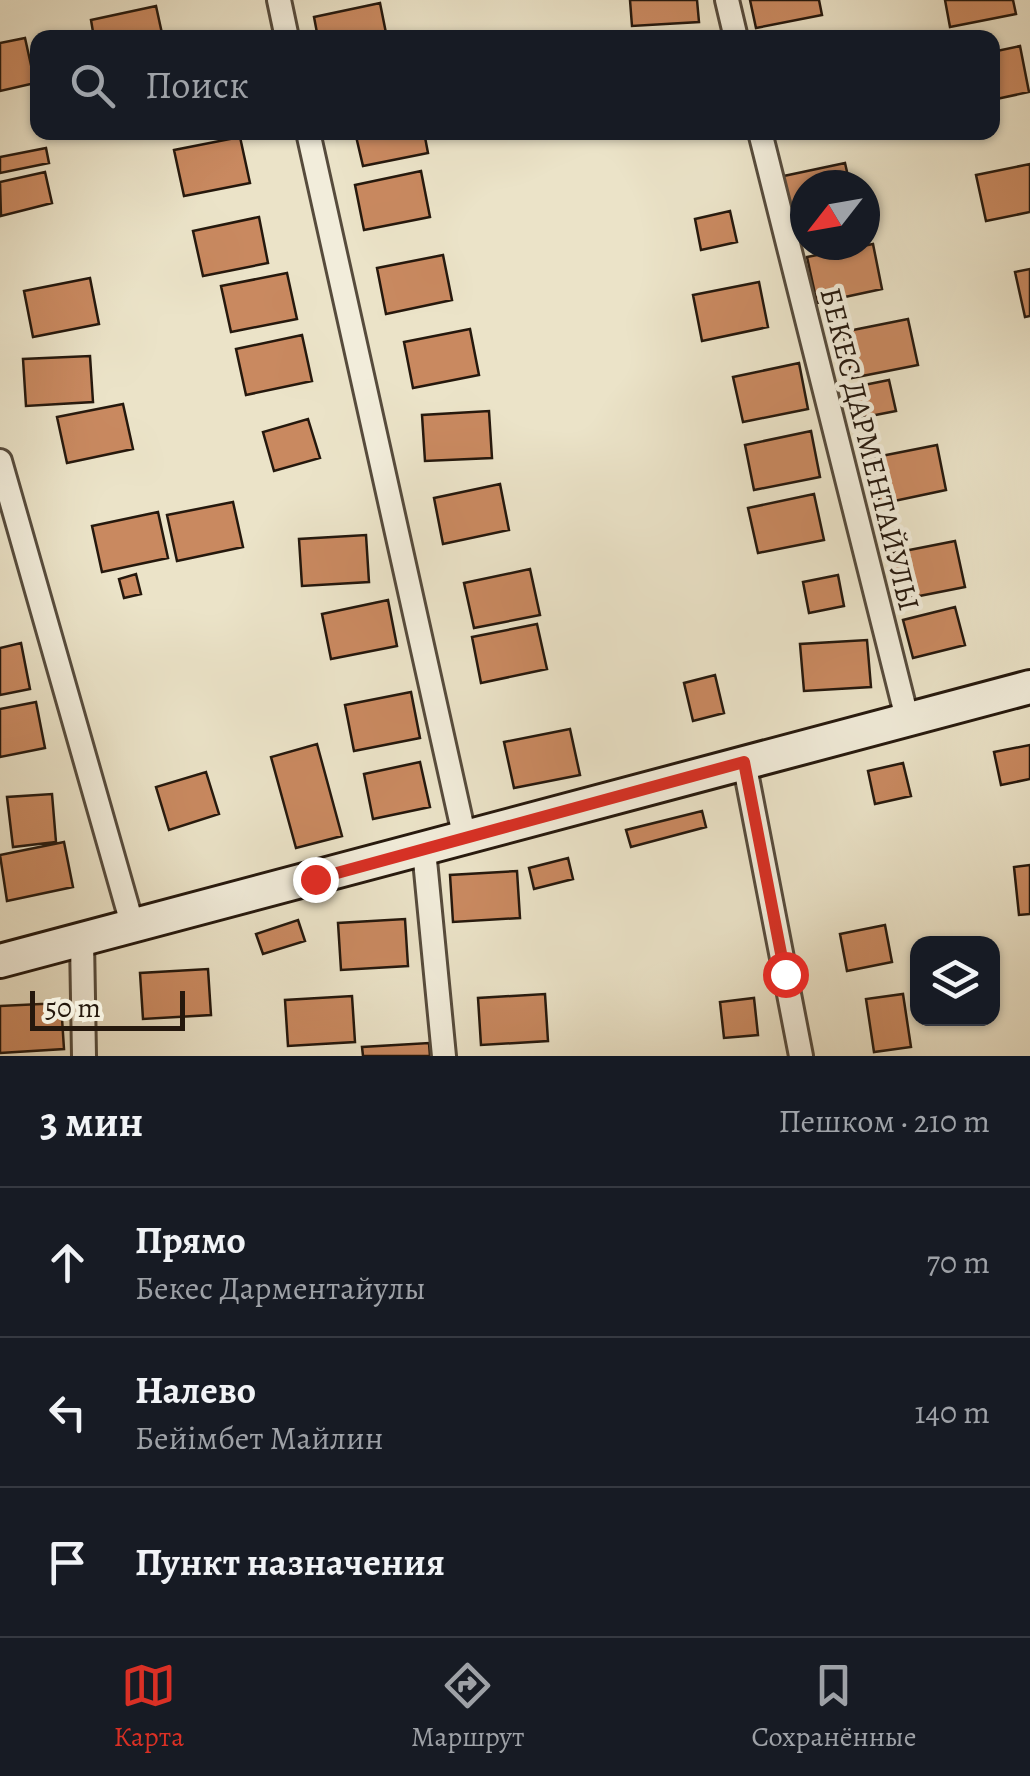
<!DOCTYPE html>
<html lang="ru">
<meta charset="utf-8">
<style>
:root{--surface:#171b24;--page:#242831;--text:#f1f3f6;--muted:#9ea1a6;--line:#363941;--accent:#d93025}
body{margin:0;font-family:Alegreya,serif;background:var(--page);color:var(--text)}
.controls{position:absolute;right:30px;bottom:30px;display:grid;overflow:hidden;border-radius:20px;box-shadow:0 2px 8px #0004}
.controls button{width:90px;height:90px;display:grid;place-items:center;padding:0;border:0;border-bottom:2px solid var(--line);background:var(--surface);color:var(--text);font:50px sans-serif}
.compass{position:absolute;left:790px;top:170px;width:90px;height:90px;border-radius:50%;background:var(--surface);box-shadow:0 2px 8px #0004;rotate:239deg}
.scale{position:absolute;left:30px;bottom:25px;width:155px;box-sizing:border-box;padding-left:10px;border:5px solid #25180d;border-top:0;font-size:28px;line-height:35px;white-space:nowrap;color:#25180d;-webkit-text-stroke:8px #f2eddb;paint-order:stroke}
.stop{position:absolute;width:30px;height:30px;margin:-22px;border:8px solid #d93025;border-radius:50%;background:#fff}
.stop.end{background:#d93025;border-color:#fff;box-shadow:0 2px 10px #0008}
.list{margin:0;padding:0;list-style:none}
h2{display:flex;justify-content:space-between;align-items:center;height:130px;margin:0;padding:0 40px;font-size:42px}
h2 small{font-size:32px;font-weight:400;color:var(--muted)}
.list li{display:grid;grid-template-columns:65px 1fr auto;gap:30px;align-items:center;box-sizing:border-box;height:150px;padding:0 40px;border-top:2px solid var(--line)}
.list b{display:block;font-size:38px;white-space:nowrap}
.list p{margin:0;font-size:32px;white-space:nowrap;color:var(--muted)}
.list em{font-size:32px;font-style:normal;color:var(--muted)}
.icon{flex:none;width:55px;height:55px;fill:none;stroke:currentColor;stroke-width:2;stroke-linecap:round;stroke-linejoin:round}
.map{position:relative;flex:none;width:1030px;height:1056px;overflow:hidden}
.search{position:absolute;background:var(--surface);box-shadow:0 2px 8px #0004;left:30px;right:30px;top:30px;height:110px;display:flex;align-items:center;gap:25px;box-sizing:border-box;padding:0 35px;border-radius:20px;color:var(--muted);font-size:38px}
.sheet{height:580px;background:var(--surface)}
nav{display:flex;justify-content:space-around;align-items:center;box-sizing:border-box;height:140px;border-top:2px solid var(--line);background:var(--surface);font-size:28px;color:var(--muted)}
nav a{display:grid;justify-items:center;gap:5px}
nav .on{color:var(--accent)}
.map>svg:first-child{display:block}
</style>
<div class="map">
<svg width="1030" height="1056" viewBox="0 0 1030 1056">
<rect width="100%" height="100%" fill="#ebe3c8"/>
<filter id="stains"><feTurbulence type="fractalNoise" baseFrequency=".002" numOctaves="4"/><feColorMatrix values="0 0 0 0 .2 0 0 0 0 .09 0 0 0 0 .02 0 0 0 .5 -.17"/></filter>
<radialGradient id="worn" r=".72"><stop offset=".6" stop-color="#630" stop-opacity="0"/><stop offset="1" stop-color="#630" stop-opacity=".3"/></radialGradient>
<path fill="#c98960" stroke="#25180d" stroke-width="2.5" d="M630,0H697L699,22L632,26Z
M750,0H819L822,15L756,28Z
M945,0H1013L1016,14L950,27Z
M380,3L387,38H318L314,17Z
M156,6L163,38H94L91,20Z
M25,38L35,83L0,91V43Z
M1020,46L1029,92L992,100V52Z
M355,132H424L428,153L363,166Z
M240,137L250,183L184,196L174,150Z
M46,148L49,163L0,173V157Z
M845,163L850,185H805V219L789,222L779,177Z
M1030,164V212L986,221L976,175Z
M421,171L430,217L364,230L355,185Z
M45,172L52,203L1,216L0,182Z
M730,211L737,242L701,250L695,219Z
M259,217L268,263L203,276L193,231Z
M873,244L882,289L817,303L807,257Z
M443,255L452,300L386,314L377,268Z
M1030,269V316L1025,317L1015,272Z
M287,273L297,319L231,332L221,286Z
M90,278L99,324L33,337L24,291Z
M759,282L768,327L702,341L693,295Z
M908,319L918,365L852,378L843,332Z
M470,329L479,375L413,388L404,342Z
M302,335L312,381L246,395L236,349Z
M90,356L93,402L26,406L23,359Z
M799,363L808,409L743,422L733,377Z
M889,380L896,411L860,418L854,387Z
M123,404L133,449L67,463L57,417Z
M489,411L492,458L425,461L422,415Z
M308,419L320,458L274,471L263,432Z
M811,431L820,477L754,490L745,445Z
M937,445L946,490L880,504L871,458Z
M500,484L509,530L443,544L434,498Z
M814,494L824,540L758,553L748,508Z
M233,502L243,547L177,561L167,515Z
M158,512L168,558L102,572L92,526Z
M366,535L369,582L302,586L299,539Z
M955,541L965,587L899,600L889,554Z
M530,569L540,615L474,628L464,583Z
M136,574L141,594L124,598L119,579Z
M838,575L844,606L809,613L803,582Z
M388,600L397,646L331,659L322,614Z
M955,607L965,645L913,658L903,620Z
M537,624L547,669L481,683L472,637Z
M867,640L871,687L804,691L800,644Z
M21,643L30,689L0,695V648Z
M715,675L724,713L693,721L684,683Z
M411,692L420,738L354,751L345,705Z
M36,702L45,748L0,757V709Z
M570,729L580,775L514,788L504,742Z
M317,744L342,836L296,848L271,757Z
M1030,745V779L1001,785L994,752Z
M420,762L430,807L373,819L364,774Z
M903,763L911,796L875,804L868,771Z
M206,772L219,814L169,830L156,787Z
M52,794L56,842L13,847L7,797Z
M702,811L706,827L631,847L626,830Z
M64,842L73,887L7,901L0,855Z
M568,858L573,879L534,889L529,868Z
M1030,865V914L1019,915L1014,867Z
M517,871L520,918L453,922L450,875Z
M405,919L408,966L341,970L338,923Z
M298,920L305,941L263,954L256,934Z
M885,925L892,962L847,971L840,934Z
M208,969L211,1015L143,1019L140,973Z
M545,994L548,1041L481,1045L478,998Z
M903,994L911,1047L874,1052L866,999Z
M352,996L355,1042L288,1046L285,1000Z
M754,998L758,1035L724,1038L720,1002Z
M61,1003L64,1049L0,1053V1006Z
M429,1043L430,1056H363L362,1047Z"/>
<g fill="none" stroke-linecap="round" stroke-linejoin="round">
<defs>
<path id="street" d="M279,0L287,38
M727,0L736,38
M308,132L465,839
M760,132L908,722
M0,461L133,927
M744,762L801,1056
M424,850L444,1056
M82,941L84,1056"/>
<path id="secondary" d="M0,961L1030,687"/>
</defs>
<use href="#street" stroke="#564b3c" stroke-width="28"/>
<use href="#secondary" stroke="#25180d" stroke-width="38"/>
<use href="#street" stroke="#f2eddb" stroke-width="22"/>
<use href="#secondary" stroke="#f2eddb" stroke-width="32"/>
</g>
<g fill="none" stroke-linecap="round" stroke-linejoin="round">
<path stroke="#d93025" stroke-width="12" d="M315,879L744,762L785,974"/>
</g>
<g text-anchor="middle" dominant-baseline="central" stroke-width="9" stroke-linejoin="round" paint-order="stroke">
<g font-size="30" fill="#25180d" stroke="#f2eddb">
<text transform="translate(870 449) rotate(76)">БЕКЕС ДАРМЕНТАЙУЛЫ</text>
</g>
</g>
<rect width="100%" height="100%" filter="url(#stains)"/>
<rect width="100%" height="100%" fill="url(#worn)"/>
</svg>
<div class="controls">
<button><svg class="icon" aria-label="layers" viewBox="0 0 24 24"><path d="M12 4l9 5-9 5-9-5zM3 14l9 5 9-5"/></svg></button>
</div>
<svg class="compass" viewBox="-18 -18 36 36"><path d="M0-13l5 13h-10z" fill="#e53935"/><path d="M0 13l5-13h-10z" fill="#9ea1a6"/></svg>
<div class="scale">50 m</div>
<div class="stop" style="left:785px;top:974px"></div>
<div class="stop end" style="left:315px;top:879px"></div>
<div class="search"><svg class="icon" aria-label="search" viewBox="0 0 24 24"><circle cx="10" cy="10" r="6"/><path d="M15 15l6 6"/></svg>Поиск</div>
</div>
<section class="sheet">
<h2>3 мин<small>Пешком · 210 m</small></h2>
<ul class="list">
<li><svg class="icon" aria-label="ahead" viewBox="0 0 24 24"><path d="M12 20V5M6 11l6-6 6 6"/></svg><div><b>Прямо</b><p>Бекес Дарментайулы</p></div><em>70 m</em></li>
<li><svg class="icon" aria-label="left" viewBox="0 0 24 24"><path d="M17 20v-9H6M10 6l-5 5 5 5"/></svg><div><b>Налево</b><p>Бейімбет Майлин</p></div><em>140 m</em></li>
<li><svg class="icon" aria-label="arrive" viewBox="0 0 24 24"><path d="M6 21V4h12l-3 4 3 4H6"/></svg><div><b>Пункт назначения</b></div></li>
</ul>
</section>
<nav>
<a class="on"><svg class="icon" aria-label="map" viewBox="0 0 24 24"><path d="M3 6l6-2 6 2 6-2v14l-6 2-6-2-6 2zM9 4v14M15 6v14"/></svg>Карта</a>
<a><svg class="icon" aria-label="directions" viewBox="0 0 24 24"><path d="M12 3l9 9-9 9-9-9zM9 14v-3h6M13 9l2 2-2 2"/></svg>Маршрут</a>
<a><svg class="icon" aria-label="saved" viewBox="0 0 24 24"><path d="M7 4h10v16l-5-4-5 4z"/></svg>Сохранённые</a>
</nav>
